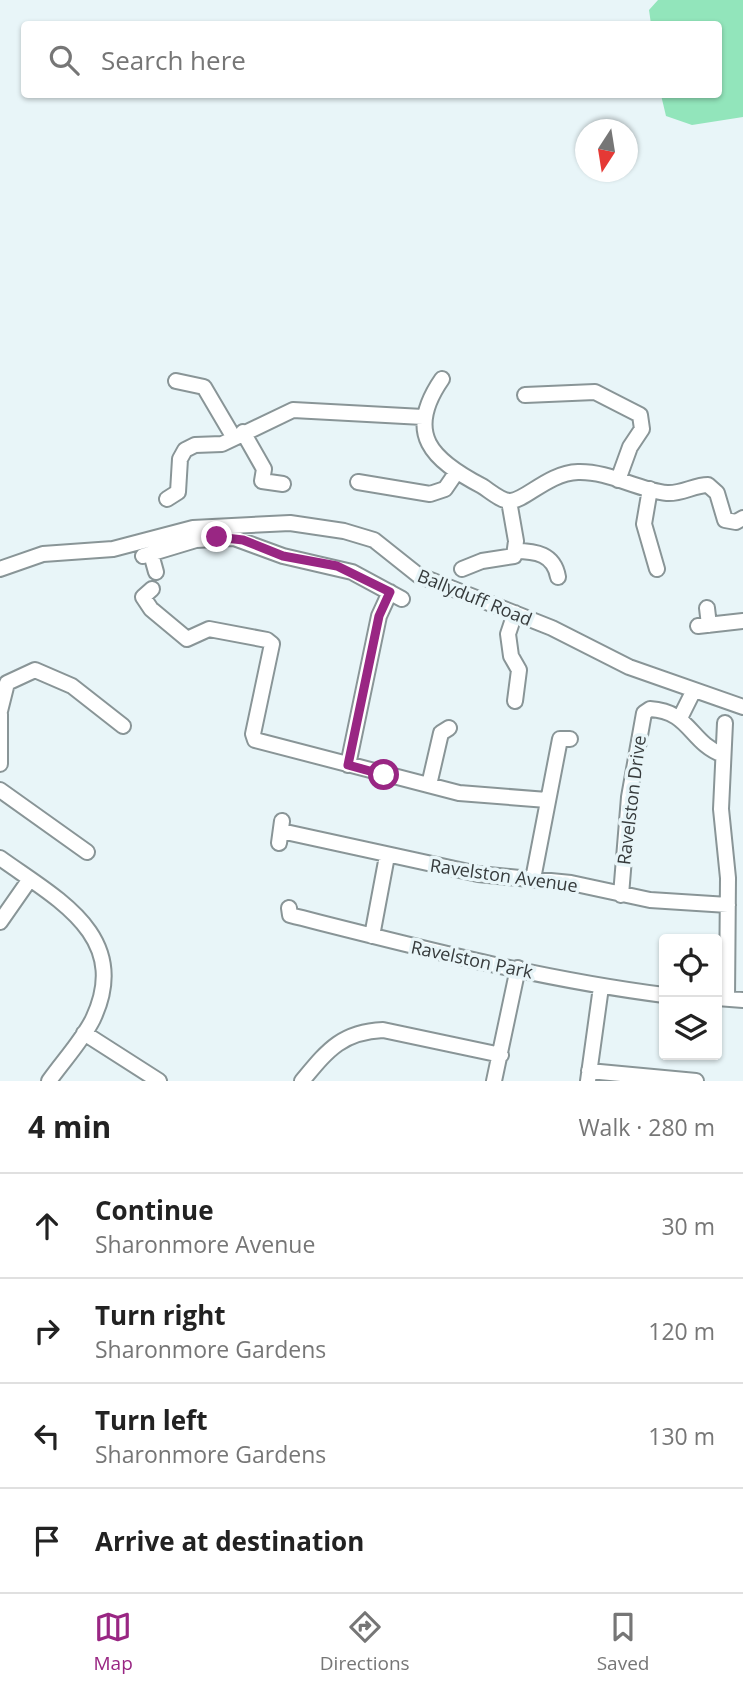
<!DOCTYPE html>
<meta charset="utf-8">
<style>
:root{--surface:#fff;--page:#f6f6f6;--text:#222;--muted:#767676;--line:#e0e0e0;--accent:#992683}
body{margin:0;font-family:"Open Sans",sans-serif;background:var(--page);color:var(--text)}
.controls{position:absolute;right:21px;bottom:21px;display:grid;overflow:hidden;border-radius:7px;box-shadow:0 2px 5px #0004}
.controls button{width:63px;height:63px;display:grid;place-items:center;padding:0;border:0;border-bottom:2px solid var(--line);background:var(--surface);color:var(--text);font:35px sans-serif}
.compass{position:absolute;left:575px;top:119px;width:63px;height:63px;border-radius:50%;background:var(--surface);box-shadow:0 2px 5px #0004;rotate:192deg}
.stop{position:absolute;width:21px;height:21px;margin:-16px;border:5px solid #992683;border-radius:50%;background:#fff}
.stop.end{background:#992683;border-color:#fff;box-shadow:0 2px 7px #0008}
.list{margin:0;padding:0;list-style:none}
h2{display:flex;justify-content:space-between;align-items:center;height:91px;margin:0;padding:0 28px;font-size:30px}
h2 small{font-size:23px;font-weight:400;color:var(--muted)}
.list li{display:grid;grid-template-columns:46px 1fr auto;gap:21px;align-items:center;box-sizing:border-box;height:105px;padding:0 28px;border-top:2px solid var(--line)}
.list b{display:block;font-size:26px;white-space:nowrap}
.list p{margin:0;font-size:23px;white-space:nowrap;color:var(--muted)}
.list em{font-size:23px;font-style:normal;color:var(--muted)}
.icon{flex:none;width:38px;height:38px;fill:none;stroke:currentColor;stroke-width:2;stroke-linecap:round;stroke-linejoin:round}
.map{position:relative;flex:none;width:743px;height:1081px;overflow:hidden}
.search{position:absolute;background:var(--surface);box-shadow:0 2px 5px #0004;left:21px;right:21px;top:21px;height:77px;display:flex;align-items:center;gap:18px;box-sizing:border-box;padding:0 24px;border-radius:7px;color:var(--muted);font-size:26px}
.sheet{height:511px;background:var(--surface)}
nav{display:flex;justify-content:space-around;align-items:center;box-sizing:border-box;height:98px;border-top:2px solid var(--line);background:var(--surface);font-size:19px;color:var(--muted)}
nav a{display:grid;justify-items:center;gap:4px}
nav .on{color:var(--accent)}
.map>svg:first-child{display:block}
</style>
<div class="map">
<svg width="743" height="1081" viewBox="0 0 743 1081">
<rect width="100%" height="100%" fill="#e8f5f8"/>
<path fill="#92e5bb" d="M658,0H743V117L692,125L666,116L661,95L718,94V24H651L649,10Z"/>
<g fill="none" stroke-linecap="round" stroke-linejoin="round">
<defs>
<path id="minor" d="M442,379C404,434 432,460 482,486C490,491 501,501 510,501C525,501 548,473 578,472C609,471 637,490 667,493C682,494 694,485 708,485L717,493L725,520L736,522L743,518
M176,381L204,387L234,438
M525,395L595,392L640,415L642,429L630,447L618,480
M243,432L264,469L262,481L283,484
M358,482L430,494L445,489L456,473
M650,489L644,524L657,569
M167,499L178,492L180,459L185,450L195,445L222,444L293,410L423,417
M515,551C536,551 554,554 558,577
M151,554L156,572
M143,556L196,540L234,538L283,556L352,572L402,599
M0,569L43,554L113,549L193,528L290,523L344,531L374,540L418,575L552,628L629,667L743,707
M462,569L482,561L514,556L516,541L509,501
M152,589L143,597L151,609L187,639L209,629L267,640L272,644L253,734L255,740L459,793L547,800
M707,608L709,625
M698,626L743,621
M515,701L519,670L511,656L508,634L515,613
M0,711L7,683L35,670L72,686L123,726
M0,714V764
M680,718L693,692
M725,723L721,809L728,878L727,999
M348,765L379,616L390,592
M429,785L441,733L449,728
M0,790L87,852
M281,831L478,874L571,883L650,900L728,905
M279,843L282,821
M0,858C57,899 132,936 93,1019C82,1041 63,1061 49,1081
M533,879L560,739H570
M621,895L629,797L644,713L650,709C690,711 690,743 723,755
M289,908L290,915C413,946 538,979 664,995
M0,922L30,879
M372,936L387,856
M717,998L743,1000
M84,1033L159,1081
M589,1071L696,1081
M302,1081C327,1051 341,1032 383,1030L501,1055
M494,1081L518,968
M588,1081L601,987"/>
</defs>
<use href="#minor" stroke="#899597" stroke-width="18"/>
<use href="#minor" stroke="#fff" stroke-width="14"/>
</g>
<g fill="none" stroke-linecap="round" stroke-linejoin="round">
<path stroke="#992683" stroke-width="9" d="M217,537L243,540L283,556L337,566L390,592L379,616L348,765L384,775"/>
</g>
<g text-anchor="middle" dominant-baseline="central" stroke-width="7" stroke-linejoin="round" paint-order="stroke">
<g font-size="18" fill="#363b3c" stroke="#e8f5f8">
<text transform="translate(475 597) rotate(22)">Ballyduff Road</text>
<text transform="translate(631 800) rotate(-83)">Ravelston Drive</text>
<text transform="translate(504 875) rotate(8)">Ravelston Avenue</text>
<text transform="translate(472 959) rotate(12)">Ravelston Park</text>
</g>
</g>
</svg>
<div class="controls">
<button><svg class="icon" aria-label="locate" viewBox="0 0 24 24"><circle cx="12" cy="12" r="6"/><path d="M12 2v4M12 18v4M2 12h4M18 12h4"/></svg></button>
<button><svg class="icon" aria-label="layers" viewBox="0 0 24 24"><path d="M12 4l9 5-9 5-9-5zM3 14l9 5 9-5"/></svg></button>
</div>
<svg class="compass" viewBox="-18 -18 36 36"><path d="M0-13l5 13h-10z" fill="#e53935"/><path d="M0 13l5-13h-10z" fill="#767676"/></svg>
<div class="stop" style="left:384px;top:775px"></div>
<div class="stop end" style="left:217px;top:537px"></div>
<div class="search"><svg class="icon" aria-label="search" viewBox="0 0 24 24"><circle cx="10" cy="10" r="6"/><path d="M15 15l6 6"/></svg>Search here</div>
</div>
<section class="sheet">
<h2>4 min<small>Walk · 280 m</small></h2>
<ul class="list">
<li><svg class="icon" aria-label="ahead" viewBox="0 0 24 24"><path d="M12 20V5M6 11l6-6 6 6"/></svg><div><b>Continue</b><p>Sharonmore Avenue</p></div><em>30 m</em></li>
<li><svg class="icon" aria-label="right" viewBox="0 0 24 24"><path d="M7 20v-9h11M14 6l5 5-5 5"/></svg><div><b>Turn right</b><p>Sharonmore Gardens</p></div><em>120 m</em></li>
<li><svg class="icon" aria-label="left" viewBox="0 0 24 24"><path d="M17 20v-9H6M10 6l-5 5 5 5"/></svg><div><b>Turn left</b><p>Sharonmore Gardens</p></div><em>130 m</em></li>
<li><svg class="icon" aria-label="arrive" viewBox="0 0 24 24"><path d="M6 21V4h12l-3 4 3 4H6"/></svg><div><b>Arrive at destination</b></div></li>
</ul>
</section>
<nav>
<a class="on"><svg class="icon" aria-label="map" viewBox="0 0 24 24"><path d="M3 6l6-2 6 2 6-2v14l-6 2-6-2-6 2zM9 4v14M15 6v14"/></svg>Map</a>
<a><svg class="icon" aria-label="directions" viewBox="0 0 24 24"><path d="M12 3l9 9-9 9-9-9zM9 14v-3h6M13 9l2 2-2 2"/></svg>Directions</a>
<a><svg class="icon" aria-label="saved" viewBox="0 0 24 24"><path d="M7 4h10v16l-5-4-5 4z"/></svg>Saved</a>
</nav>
